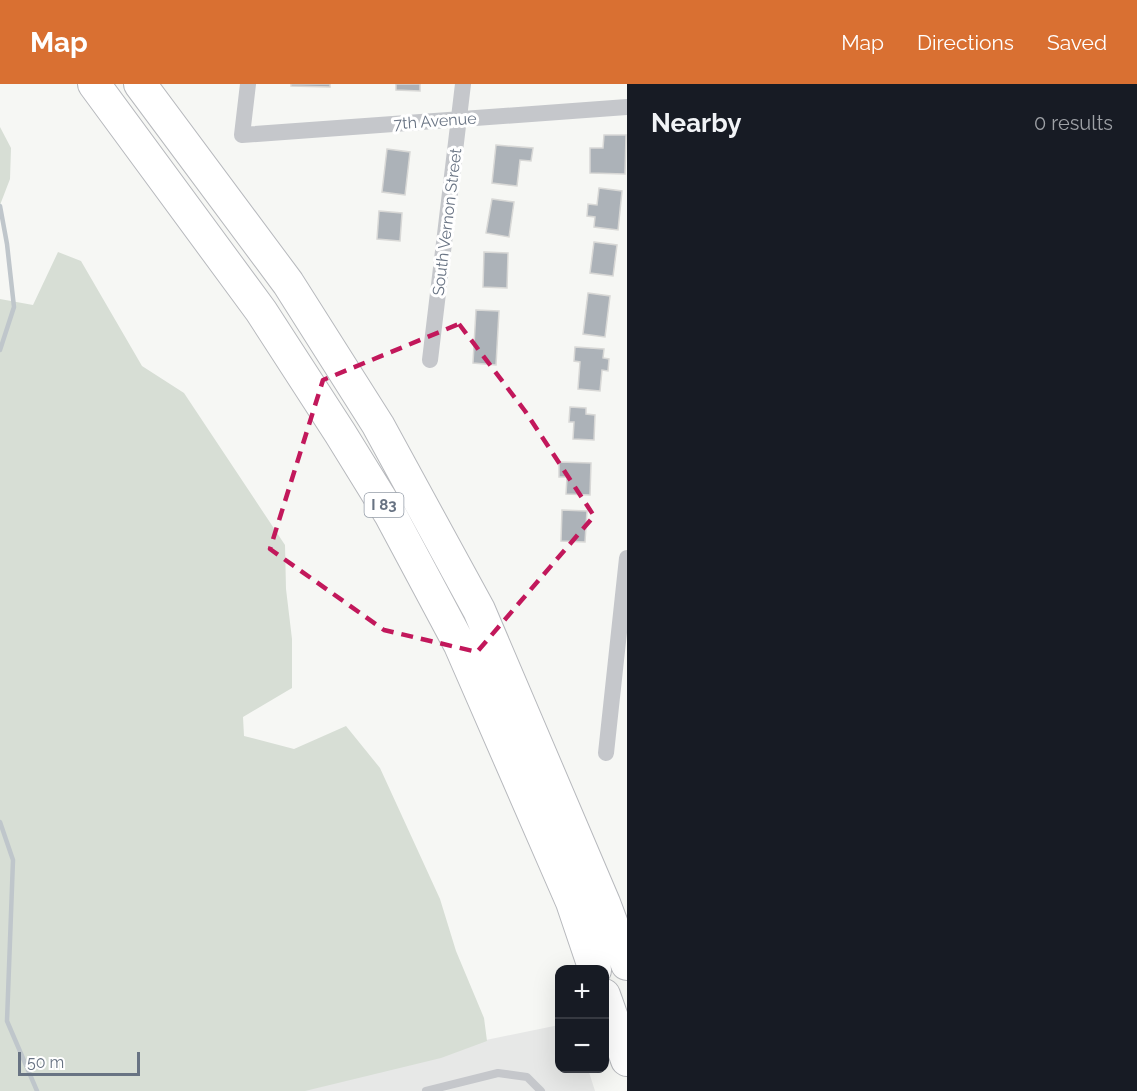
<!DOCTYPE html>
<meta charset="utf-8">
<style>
:root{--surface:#171b24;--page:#20242c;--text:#f1f3f6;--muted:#9ea1a6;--line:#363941;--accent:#d97032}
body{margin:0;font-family:Raleway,sans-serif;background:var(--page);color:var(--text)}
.controls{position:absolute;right:18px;bottom:18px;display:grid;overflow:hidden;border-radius:12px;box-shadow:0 6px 24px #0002}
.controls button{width:54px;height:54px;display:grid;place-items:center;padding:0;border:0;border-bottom:2px solid var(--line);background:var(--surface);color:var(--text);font:30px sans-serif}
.scale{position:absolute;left:18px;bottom:15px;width:122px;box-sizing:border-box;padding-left:6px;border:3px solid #687383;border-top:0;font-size:16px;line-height:21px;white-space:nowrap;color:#687383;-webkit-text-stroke:4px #fff;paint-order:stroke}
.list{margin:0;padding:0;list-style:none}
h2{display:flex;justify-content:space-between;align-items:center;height:78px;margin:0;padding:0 24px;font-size:26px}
h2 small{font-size:20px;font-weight:400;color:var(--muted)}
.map{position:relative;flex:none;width:627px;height:1007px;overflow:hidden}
header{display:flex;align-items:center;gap:36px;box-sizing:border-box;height:84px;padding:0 30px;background:var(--accent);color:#fff}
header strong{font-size:28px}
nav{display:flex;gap:33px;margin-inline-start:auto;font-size:21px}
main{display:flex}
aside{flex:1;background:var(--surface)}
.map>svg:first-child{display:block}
</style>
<header>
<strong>Map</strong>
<nav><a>Map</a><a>Directions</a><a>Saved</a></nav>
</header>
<main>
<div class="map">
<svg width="627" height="1007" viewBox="0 0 627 1007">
<rect width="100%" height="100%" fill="#f6f7f4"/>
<path fill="#e7e8e7" d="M559,941L560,984L588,985L595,1007H239Z"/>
<path fill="#d7ded5" d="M0,43L11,64L10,95L0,121Z
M58,168L81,177L142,282L184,309L285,461L286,505L292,555V604L243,633L244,652L294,665L346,642L380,684L440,815L456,867L484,934L487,957L441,974L305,1007H0V215L33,221Z"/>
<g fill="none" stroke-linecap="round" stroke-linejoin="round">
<path stroke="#bfc6cb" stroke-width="4.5" d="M0,122L7,160L14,223L0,266
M0,738L13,776L7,937L37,1007"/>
</g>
<path fill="#acb2b8" stroke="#d8d8d6" stroke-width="1.5" d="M291,0H330V3L291,2Z
M396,0H420V7L396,6Z
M604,51H626L625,90L590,89V64H603Z
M496,61L533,64L531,77L520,76L517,102L492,99Z
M387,65L410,68L405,111L382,108Z
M599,104L622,107L618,146L594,143L595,133L587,132L588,120L597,121Z
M492,115L514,118L509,153L486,149Z
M379,127L402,129L400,157L377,155Z
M594,158L617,161L613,192L590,189Z
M484,168L508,169L507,204L483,203Z
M588,209L610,212L605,253L583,250Z
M476,226L499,227L496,281L473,279Z
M575,263L604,265L603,274L609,275L608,287L602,286L600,307L578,305L580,278L574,277Z
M570,323L586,324V330L595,331L594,356L573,355L574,338H569Z
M559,378L591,379L590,411L566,410L567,393H559Z
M562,426L587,427L585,458L561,457Z"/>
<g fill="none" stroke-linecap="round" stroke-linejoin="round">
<defs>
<path id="highway" d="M94,0L261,227L340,349L390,430L460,561L572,818L595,886
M140,0L288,199L378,341L479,526L604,819L627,880
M604,911L627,976"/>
</defs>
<use href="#highway" stroke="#b7b9bd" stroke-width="34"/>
<path stroke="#c5c7cb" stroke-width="8" d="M426,1007L498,989L527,993L541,1007"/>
<path stroke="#c5c7cb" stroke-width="16" d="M248,0L242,51L627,23
M430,276L463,0
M606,669L627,474"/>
<use href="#highway" stroke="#fff" stroke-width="32"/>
</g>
<path fill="none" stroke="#c2185b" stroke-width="4.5" stroke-dasharray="12 8" stroke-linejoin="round" d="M459,240L525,327L594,432L477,568L384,546L270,465L323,296Z"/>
<g text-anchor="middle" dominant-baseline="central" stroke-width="6" stroke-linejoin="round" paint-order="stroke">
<rect fill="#fff" stroke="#959da8" stroke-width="1.5" x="364.5" y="409" width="39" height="24" rx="4.5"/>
<g font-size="15" font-weight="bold" fill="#687383">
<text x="384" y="421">I 83</text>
</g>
<g font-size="16" fill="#687383" stroke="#fff">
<text transform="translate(435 37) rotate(-4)">7th Avenue</text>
<text transform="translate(447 138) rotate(-83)">South Vernon Street</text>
</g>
</g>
</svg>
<div class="controls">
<button>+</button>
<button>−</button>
</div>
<div class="scale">50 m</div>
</div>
<aside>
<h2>Nearby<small>0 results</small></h2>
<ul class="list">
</ul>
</aside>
</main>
